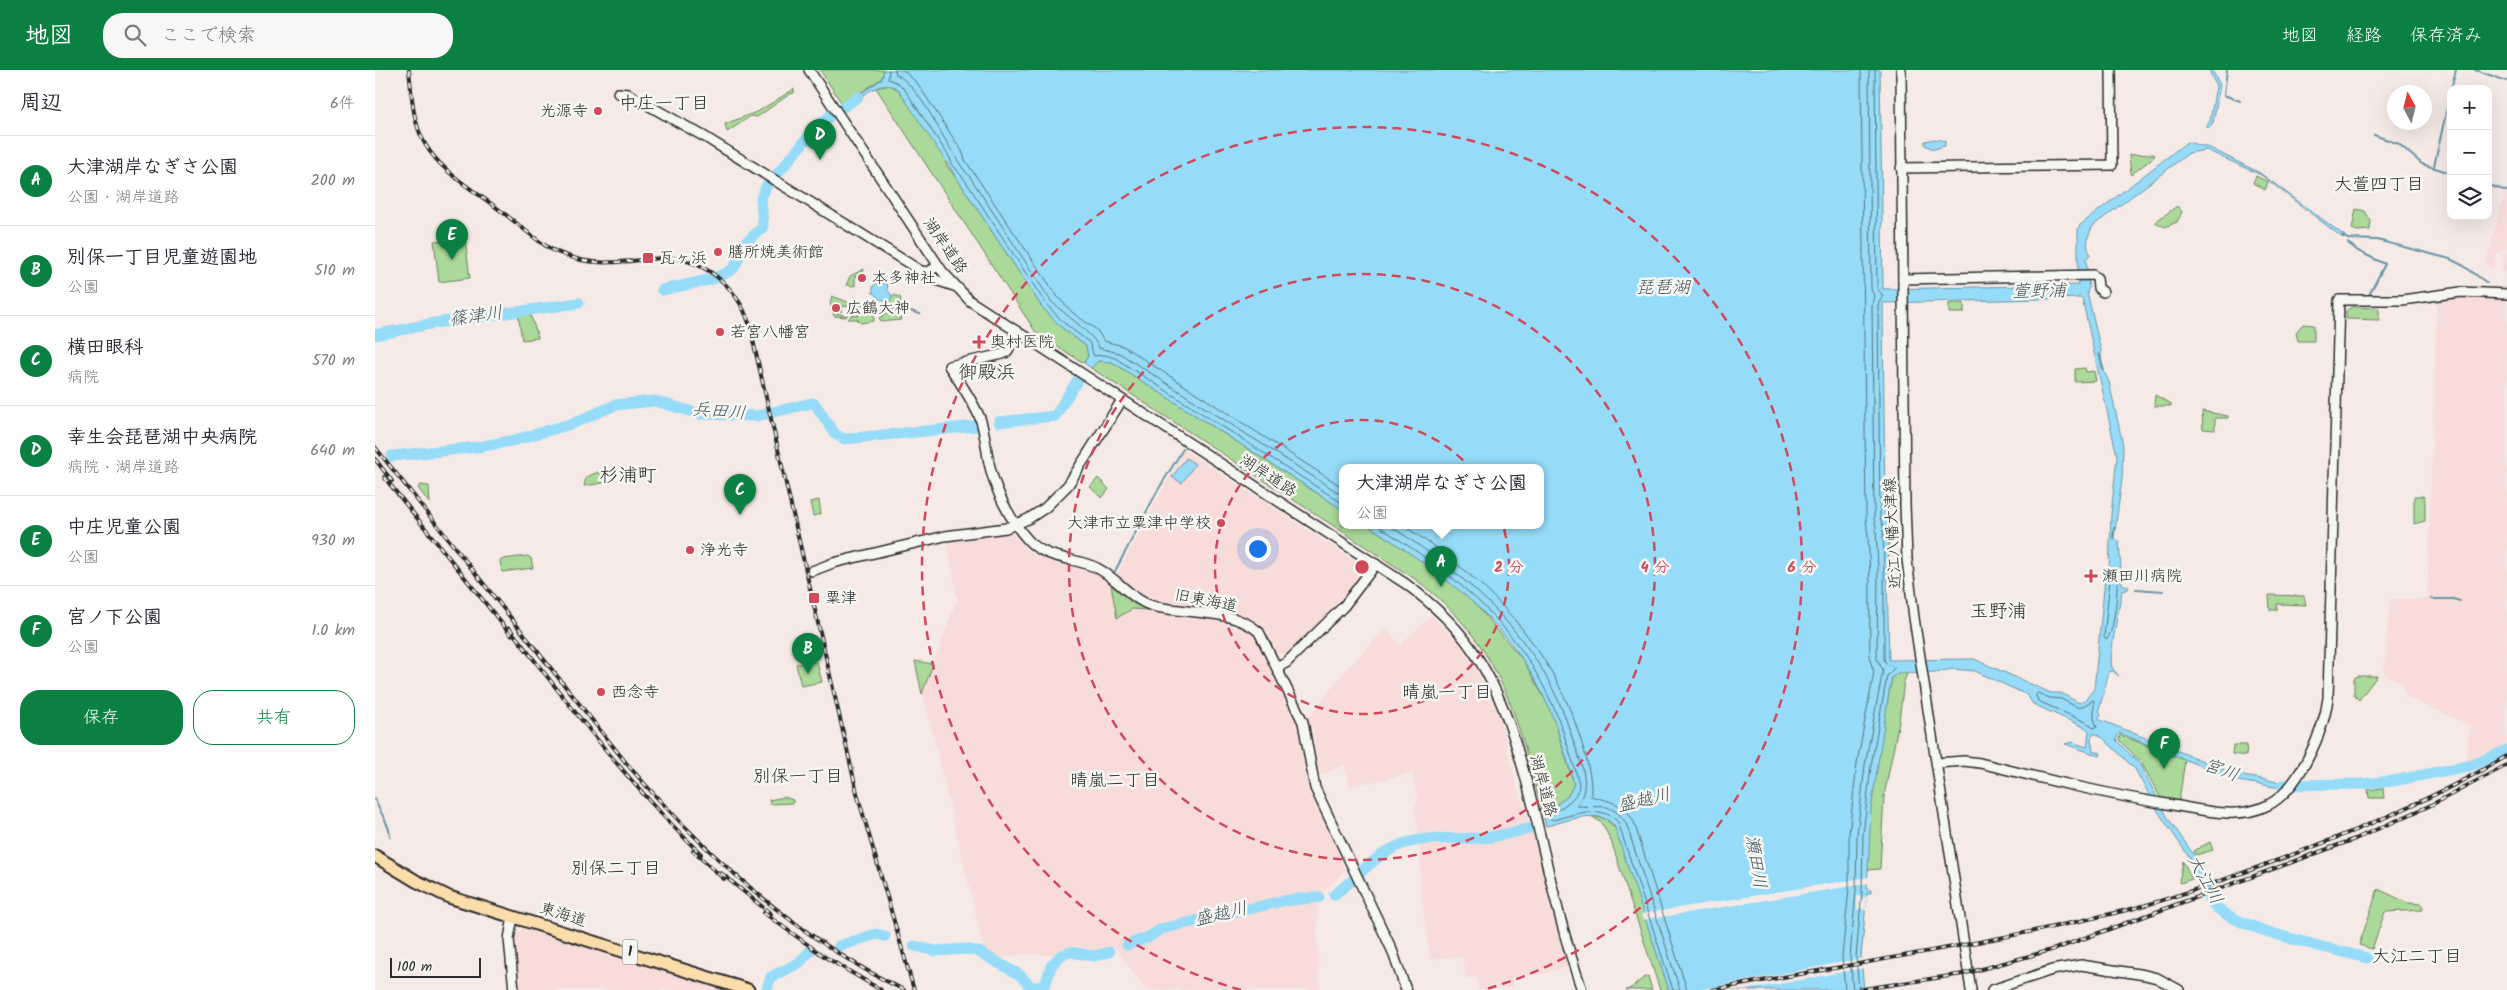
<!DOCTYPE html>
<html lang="ja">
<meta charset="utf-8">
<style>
:root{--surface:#fff;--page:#f7f7f7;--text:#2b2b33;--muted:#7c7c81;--line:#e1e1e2;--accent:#0b8043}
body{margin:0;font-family:Kalam,"Klee One",sans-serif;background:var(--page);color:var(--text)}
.controls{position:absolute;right:15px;top:15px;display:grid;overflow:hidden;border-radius:10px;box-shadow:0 5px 20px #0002}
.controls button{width:45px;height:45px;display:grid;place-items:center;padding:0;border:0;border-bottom:1px solid var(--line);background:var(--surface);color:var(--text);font:25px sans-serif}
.compass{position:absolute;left:2012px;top:15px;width:45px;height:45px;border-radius:50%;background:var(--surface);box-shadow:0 5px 20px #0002;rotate:353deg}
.scale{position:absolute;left:15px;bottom:12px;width:91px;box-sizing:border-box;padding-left:5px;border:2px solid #2b2b2b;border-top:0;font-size:14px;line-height:18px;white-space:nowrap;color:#2b2b2b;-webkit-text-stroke:4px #f6f6f2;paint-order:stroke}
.you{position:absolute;left:882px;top:478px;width:18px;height:18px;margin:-12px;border:4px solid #fff;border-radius:50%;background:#1a73e8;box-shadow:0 0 0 8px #1a73e833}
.badge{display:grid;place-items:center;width:32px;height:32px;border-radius:50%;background:var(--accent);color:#fff;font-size:16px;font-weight:700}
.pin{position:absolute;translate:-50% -41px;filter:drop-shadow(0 1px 2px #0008)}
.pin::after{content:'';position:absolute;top:26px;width:18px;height:15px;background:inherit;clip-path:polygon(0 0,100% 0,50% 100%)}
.popup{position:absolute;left:964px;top:394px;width:205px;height:65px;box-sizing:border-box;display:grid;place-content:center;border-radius:10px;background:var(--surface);filter:drop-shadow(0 1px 4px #0005);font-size:16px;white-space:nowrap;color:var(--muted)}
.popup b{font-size:19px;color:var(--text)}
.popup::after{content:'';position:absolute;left:50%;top:100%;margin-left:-10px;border:10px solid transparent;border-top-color:var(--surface)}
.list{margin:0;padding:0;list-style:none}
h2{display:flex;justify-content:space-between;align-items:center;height:65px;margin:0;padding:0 20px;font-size:21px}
h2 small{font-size:16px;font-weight:400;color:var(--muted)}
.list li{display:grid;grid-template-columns:32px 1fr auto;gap:15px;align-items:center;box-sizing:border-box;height:90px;padding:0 20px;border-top:1px solid var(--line)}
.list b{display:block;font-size:19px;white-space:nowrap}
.list p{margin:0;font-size:16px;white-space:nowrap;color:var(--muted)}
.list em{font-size:16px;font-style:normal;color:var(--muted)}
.actions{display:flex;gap:10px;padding:15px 20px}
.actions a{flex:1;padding:11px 0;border:1px solid var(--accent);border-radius:20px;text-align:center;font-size:18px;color:var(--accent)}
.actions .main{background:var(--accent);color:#fff}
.icon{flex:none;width:28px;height:28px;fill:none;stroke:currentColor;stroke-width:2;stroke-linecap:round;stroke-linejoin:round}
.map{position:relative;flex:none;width:2132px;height:920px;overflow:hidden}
header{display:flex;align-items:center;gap:30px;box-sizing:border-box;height:70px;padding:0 25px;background:var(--accent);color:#fff}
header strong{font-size:24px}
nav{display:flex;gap:28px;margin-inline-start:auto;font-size:18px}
.search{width:350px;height:45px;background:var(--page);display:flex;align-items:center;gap:12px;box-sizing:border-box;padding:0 18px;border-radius:20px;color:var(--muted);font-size:19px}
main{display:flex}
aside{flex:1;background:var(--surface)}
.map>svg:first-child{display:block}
</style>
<header>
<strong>地図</strong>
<div class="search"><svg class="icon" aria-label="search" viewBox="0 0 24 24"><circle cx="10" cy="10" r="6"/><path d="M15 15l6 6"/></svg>ここで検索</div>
<nav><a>地図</a><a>経路</a><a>保存済み</a></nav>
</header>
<main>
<aside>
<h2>周辺<small>6件</small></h2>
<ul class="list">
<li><span class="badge">A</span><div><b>大津湖岸なぎさ公園</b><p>公園 · 湖岸道路</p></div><em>200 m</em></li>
<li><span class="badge">B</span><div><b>別保一丁目児童遊園地</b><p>公園</p></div><em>510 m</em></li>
<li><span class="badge">C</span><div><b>横田眼科</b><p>病院</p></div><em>570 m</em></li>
<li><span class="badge">D</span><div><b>幸生会琵琶湖中央病院</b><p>病院 · 湖岸道路</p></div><em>640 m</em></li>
<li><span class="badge">E</span><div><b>中庄児童公園</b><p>公園</p></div><em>930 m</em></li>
<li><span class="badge">F</span><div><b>宮ノ下公園</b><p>公園</p></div><em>1.0 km</em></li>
</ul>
<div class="actions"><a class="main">保存</a><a>共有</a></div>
</aside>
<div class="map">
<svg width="2132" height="920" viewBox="0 0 2132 920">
<rect width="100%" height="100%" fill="#f6eae7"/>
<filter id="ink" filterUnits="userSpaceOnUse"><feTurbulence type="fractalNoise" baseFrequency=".02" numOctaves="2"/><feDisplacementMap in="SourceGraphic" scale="10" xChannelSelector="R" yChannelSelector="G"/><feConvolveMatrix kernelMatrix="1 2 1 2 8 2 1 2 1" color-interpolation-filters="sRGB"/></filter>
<g filter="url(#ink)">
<path fill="#f7dcda" d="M2130,122L2132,123V179L2122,183L2119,199L2110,195Z
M2132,181V203L2126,202L2128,183Z
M2118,225L2132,227V677L2113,687L2090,692L2095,655L2031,627L2027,613L2009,604V601L2015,529H2052L2062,231L2073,226L2115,228Z
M809,380L988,496L987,505L975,519L910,588L909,585L902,583L892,561L878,550L836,538L775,530L741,506Z
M638,463L660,486L721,504L736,515L742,544L763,538L828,548L869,559L881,566L923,653L930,705L937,725L971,797L969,802L948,822L943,832L942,864L945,920H771L739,877L719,880L702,876L691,877L676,885H645L622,889L609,880L548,624L580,534L583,532L572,472Z
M1057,545L1084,573L1102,600L1123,643L1142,718L1158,763L1193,897L1168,903L1137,906L1138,917L1103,920L1102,908L1090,909L1088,887L1055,889L1046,822L1044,766L1039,739L1043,731L1037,703L975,717L969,695L944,706L938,661L933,648L970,600L1012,558L1025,575Z
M149,858H154L352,920H144L139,866Z"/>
<path fill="#abd999" stroke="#6b8262" d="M445,0H509L507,8L468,35Z
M515,15C530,19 562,76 571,91V95L585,113L667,237L686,257L711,276L713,286L709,293L662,264L501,18Z
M419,19V23L415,24L382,47L376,46L352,62L350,54L384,41Z
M1779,84L1780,86L1756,105L1754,85Z
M1881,106L1893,112L1890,120L1878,113Z
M1802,136L1807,142L1802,152L1790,157L1780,152Z
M1981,139L1990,141L1996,151L1995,160L1982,161L1977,159Z
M90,168L95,208L64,212L59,171Z
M489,199L487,206H480V216L471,215L475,206Z
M518,225L525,227L526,232L521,239L513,241L511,239L512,232Z
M457,226L473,232L475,237L467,236L466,242L464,235L460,236L461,243L472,246V242L475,240L471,247L459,246L455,233Z
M1574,233H1589V243H1574Z
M482,234H490L489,242L494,236L499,237V251L486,253L482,249H473L477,245L484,246L481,241Z
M1976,237L2004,238V250L1971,249V241Z
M508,238L511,244L522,241L526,250L507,252L504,248L509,245Z
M155,243L163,268L147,270L143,244Z
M1928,254L1939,255V271H1923L1921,262Z
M729,290L737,292L967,439V456H994L1067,504L1102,536L1148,590L1176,640L1199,714L1193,726L1168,745C1142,646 1127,574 1040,509L716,298L723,291Z
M1710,298L1711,302L1719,301L1721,311L1700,312V299Z
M1780,325L1796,334V336H1779Z
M1827,341L1853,346V348H1840V360L1828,359Z
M226,401L228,413L209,416L211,407Z
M723,408L734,419L727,428L715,417Z
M45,415L54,416L55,434L43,418Z
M2039,426H2048L2050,429V451L2039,454Z
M444,430L446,444L438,446L435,432Z
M152,486L156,488L158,498L127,502L125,491L128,489Z
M736,515L756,532L772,540L757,539L742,548Z
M1894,525L1929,526L1931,535L1902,534V540H1895Z
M540,591L558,594L547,624Z
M442,592L447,612L426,616L421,594Z
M1533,602L1529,611L1524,651L1509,726L1505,799L1492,800C1491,735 1505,670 1517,607L1523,603Z
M1983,606H2002L1984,630L1979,625V608Z
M1745,665L1810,690L1804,731L1785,727L1766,692L1744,670Z
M1858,675H1872L1871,686L1857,684Z
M2008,718L2009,728H1994L1993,720Z
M409,727L418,730V733L395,734L394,730Z
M1216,746L1231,749L1241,759L1294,920H1285L1236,771L1227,753Z
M1835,772L1838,780L1821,785L1818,781Z
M1808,791L1817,809L1805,813L1804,812Z
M2003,819L2033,833L2047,834L2048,840L2010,842L1997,879L1984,875Z
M1273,906L1277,920H1251C1260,918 1265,908 1273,906Z"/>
<path fill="#96dcf8" stroke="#6b95a6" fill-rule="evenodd" d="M509,0H1505L1508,219L1703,215V159L1705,155L1812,72L1835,78L1885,103L1970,166L1968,168L1886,105L1831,80L1814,83L1719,155C1713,162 1710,176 1715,184L1711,190L1714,218L1712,222L1726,281L1727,297L1734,312L1748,375L1747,409L1739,468L1744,471L1747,514L1754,517L1753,519L1747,521C1745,534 1733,589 1737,597C1738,600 1742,603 1744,606L1738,601L1734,602L1724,640L1726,644L1723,649L1863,705L1909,713L1906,718L1863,711L1744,663L1741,670L1764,693L1793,748L1823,791L1829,806L1824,807L1823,800L1784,743L1760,699L1728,668L1719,663L1716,669L1718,681L1726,683L1725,686L1690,674L1697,672L1712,677L1714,661L1711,658L1658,634L1652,625L1600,601L1578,599L1561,602L1523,603L1517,607L1515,616L1496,739L1492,820H1496V823H1492L1486,887L1489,920H1294L1239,755C1222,737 1191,752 1171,756L1168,745L1193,726L1199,714C1196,701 1191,687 1187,674C1154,565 1085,515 994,456H1165V398H967V439L737,292L723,291L716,298L709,293L713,286L711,276L686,257L667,237L523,19C506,7 486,28 472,37L470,34L507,9ZM1707,228L1742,386L1736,445L1734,501L1730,508L1719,619L1711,629L1704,633L1686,623H1676L1599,589L1514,590L1512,505L1514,504L1513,452L1510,448L1508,233Z
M1834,0H1837L1845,15L1838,53L1833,58L1831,56L1835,51L1841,16Z
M1560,69L1570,71V76L1559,79L1550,75V71Z
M505,211L513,215L512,219L517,226L515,231L505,229L498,223V216Z
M811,388L820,394L807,413L797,407Z"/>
<path fill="#f6eae7" d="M1495,807V813L1268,850L1266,844Z
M1482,826L1487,827V829L1492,826L1491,841L1487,838L1482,840Z
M1489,888V898L1371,920H1323Z"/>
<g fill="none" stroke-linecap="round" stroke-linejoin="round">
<path stroke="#56727d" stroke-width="1" d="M514,0L513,9L523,13L530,20L575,88L577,94L590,110L671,234L689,253L714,272L719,286L730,285L740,288L967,433
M520,0L521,4C550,20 572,82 595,107L676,231C689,244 719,264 724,278L744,283L967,425
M528,0L542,13L587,81L590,90L682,226L698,243L722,260L729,271L748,276L967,417
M1003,456C1093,513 1160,569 1192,674C1196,687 1201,700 1204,714C1203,730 1187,736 1176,745L1175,748L1178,750C1199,745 1226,733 1243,752L1298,920
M1015,456C1095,507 1167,570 1196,664C1201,680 1212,702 1209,719C1208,726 1204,730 1202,736L1232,737L1242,742L1251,753L1305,920
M1029,456C1109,507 1176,574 1205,667C1211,687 1217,705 1216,726C1234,732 1249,732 1259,752L1312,920
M1738,505L1742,506C1743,518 1740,562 1731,570L1729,567L1735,510Z
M1663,623L1675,628L1686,629L1704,638L1719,630V649L1722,657L1718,658L1713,653L1663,631L1661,626Z
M1470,920L1467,886L1474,819V764L1482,693L1499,602L1495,590C1494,543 1497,494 1491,448L1486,0
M1478,920L1475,887L1481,820L1482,765L1490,695L1508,600L1502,589L1503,499L1501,457L1499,448L1497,234L1499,226L1496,219L1494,0
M1484,920L1481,887L1487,821L1488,765L1496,696L1512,606L1520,597L1511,594L1509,589V500L1508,456L1505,448L1503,234L1508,226L1502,218L1500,0"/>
<path stroke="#6b95a6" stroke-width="2" d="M1852,0L1849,25L1865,31
M2100,0L2132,11
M2076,19L2081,0
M1999,65L2024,74L2047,94L2076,103
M2059,96L2076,21
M2113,115L2132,121
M1967,166L1973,169L2002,170L2075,189L2089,196L2112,213
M1973,173L1983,181L2010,194L1993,227
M511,231V241L521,240
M529,239L545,244
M1724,284L1729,301
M1738,468L1739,458
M739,503L783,420L808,379
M1761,519L1788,521
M2056,529H2078L2085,531
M0,729C4,743 15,753 15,767"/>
<path stroke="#96dcf8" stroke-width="11" d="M403,103L440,59L455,46L483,27
M287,220L338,209L353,202L359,198L370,173L388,157L386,128L392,115
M0,265L60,253L204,233
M624,352L680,346L702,311
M17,386L103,377L140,370L199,353L240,335L280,331L325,344L382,346L437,333L440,334L460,364L469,369L601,356
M1907,715L1986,714L2018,711L2098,695L2132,680
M1821,794C1826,806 1830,827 1840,836C1864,860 1955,878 1992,888
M986,802C1035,756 1058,773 1116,767C1129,765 1142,761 1154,759
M959,825L979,809
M752,875L774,867L786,859L908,831L944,827
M464,876L501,864L510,866
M539,876L561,881L591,879L604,882L645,905L656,917H664L671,913L676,896L685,886L695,882L719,886L734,882
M392,919L396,907L424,893L435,881"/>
<defs>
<path id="tertiary" d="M243,23L253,24L330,67L546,201L553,202L563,196
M1526,98L1737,95L1736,0
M546,201L552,207L579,216
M1528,209L1718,205L1722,208L1723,218L1728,222
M642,262L632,282L628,284L574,296C585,312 597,330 605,348C610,362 611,378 614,393C620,420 634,449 653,470C671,490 700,487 722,498C744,509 757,532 782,537C815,544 858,539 884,562L928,652L940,718L1017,880L1031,920
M437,501L458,493L570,466L631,458L653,449L670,438L693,415L747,330
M903,597L911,593L969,536L1001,494
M1562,693L1589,691L1605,693C1669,709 1733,725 1798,735C1828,740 1862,750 1891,736C1923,722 1949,661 1953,628L1964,230H2027L2086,222L2132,224
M138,847L134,869L139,920
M1617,920L1677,900L1706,895L1770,905L1782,908L1804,920"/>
<path id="secondary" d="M434,0L567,201L595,231L1031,514C1055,532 1079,553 1096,578C1129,624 1144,682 1158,736C1173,798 1186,860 1207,920
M1526,0L1530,434L1532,489L1539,548L1596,920"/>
<path id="trunk" d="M0,786L41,811L74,827L373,920"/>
</defs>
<use href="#tertiary" stroke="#2b2b2b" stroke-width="12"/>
<use href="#secondary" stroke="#2b2b2b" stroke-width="12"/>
<use href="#trunk" stroke="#2b2b2b" stroke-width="15"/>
<use href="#tertiary" stroke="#f6f6f2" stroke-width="9"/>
<use href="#secondary" stroke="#f6f6f2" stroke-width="9"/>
<use href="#trunk" stroke="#faddab" stroke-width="11"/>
<defs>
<path id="rail" d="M34,0C37,25 37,51 50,74C67,103 100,121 126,141C142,153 157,167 174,178C184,184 195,187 206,190C233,196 262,189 290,188C329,188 362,217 374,253L483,727L539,920
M0,377L252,694C330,784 421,868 529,920
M0,389L17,411
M9,407L136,565
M134,558C195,635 254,715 326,784
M318,781L349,809
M346,803L396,844
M389,843L450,887L506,920
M1337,920C1476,894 1619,873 1756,839C1804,827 1850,809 1895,793C1977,763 2057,730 2132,686
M1481,920L1588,904L1680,879L1980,769L2054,736L2132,695"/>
</defs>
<use href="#rail" stroke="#2b2b2b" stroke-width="4"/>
<use href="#rail" stroke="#f6f6f2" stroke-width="2" stroke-dasharray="5.5" stroke-linecap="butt"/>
</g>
</g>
<g fill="none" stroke="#d1495b" stroke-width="2.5" stroke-dasharray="9 6">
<circle cx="987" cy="497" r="147"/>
<circle cx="987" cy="497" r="293"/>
<path d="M866 920A440 440 0 1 1 1108 920"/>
</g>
<g fill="#d1495b" stroke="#f6f6f2" stroke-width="2">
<circle cx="223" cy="41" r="5"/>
<circle cx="343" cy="182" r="5"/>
<rect x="267" y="182" width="12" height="12" rx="2.5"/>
<circle cx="487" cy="208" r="5"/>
<circle cx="461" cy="238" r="5"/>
<circle cx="345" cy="262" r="5"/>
<path d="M601.5 264.5h5v5h5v5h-5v5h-5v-5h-5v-5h5z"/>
<circle cx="846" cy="453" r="5"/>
<circle cx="315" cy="480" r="5"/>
<path d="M1713.5 498.5h5v5h5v5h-5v5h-5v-5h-5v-5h5z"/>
<rect x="433" y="522" width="12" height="12" rx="2.5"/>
<circle cx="226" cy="622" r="5"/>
</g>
<g text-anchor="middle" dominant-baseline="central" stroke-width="5" stroke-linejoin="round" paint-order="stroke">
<rect fill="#f6f6f2" stroke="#686867" stroke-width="1" x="247.5" y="869.5" width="15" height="25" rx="4"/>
<g font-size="15" font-weight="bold" fill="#2b2b2b">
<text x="255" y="882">1</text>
</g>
<g font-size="16" fill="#2b2b2b" stroke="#f6f6f2" text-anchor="start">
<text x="213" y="41" text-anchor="end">光源寺</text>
<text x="353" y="182">膳所焼美術館</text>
<text x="284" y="188">瓦ヶ浜</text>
<text x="497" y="208">本多神社</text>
<text x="471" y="238">広鶴大神</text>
<text x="355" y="262">若宮八幡宮</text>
<text x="615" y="272">奥村医院</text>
<text x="836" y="453" text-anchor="end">大津市立粟津中学校</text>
<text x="325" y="480">浄光寺</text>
<text x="1727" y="506">瀬田川病院</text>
<text x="450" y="528">粟津</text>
<text x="236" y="622">西念寺</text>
</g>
<g font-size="16" fill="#2b2b2b" stroke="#f6f6f2">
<text transform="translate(570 176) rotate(55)">湖岸道路</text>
<text transform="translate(893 406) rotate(33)">湖岸道路</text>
<text transform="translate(1518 463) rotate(-93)">近江八幡大津線</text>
<text transform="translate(831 531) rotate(11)">旧東海道</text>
<text transform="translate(1168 716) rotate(75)">湖岸道路</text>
<text transform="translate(188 845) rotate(17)">東海道</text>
</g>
<g font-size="18" fill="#2b2b2b" stroke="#f6f6f2">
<text x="289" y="34">中庄一丁目</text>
<text x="2004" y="115">大萱四丁目</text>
<text x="1072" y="623">晴嵐一丁目</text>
<text x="423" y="707">別保一丁目</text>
<text x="740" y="711">晴嵐二丁目</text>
<text x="241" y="799">別保二丁目</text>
<text x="2042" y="887">大江二丁目</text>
</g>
<g font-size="18" font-style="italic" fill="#46575e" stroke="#f6f6f2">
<text x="1288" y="218">琵琶湖</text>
<text transform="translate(1664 222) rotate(-1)">萱野浦</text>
<text transform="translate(101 247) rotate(-8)">篠津川</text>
<text transform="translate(344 342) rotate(5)">兵田川</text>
<text transform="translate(1846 701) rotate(20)">宮川</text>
<text transform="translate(1269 731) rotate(-13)">盛越川</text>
<text transform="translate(1380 792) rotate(81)">瀬田川</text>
<text transform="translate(1829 810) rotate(61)">大江川</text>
<text transform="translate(846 845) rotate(-13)">盛越川</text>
</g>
<g font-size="19" fill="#2b2b2b" stroke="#f6f6f2">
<text x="612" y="303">御殿浜</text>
<text x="253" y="406">杉浦町</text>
<text x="1623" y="542">玉野浦</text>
</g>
</g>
<circle cx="987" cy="497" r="8" fill="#d1495b" stroke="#f6f6f2" stroke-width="2.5"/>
<g font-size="15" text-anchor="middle" font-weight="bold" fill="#d1495b" stroke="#f6f6f2" stroke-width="5" stroke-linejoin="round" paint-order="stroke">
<text x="1134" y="502">2 分</text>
<text x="1280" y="502">4 分</text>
<text x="1427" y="502">6 分</text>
</g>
</svg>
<div class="controls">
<button>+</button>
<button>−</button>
<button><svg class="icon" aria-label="layers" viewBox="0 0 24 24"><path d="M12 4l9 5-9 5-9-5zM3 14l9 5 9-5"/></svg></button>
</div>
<svg class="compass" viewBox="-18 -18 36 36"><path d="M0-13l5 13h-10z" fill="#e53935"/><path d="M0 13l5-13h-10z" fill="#7c7c81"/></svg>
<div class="scale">100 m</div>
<div class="you"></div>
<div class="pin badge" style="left:1066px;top:517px">A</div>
<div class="popup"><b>大津湖岸なぎさ公園</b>公園</div>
<div class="pin badge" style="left:433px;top:604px">B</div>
<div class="pin badge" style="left:365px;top:445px">C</div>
<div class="pin badge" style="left:445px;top:90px">D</div>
<div class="pin badge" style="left:77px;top:190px">E</div>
<div class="pin badge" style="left:1789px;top:699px">F</div>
</div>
</main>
